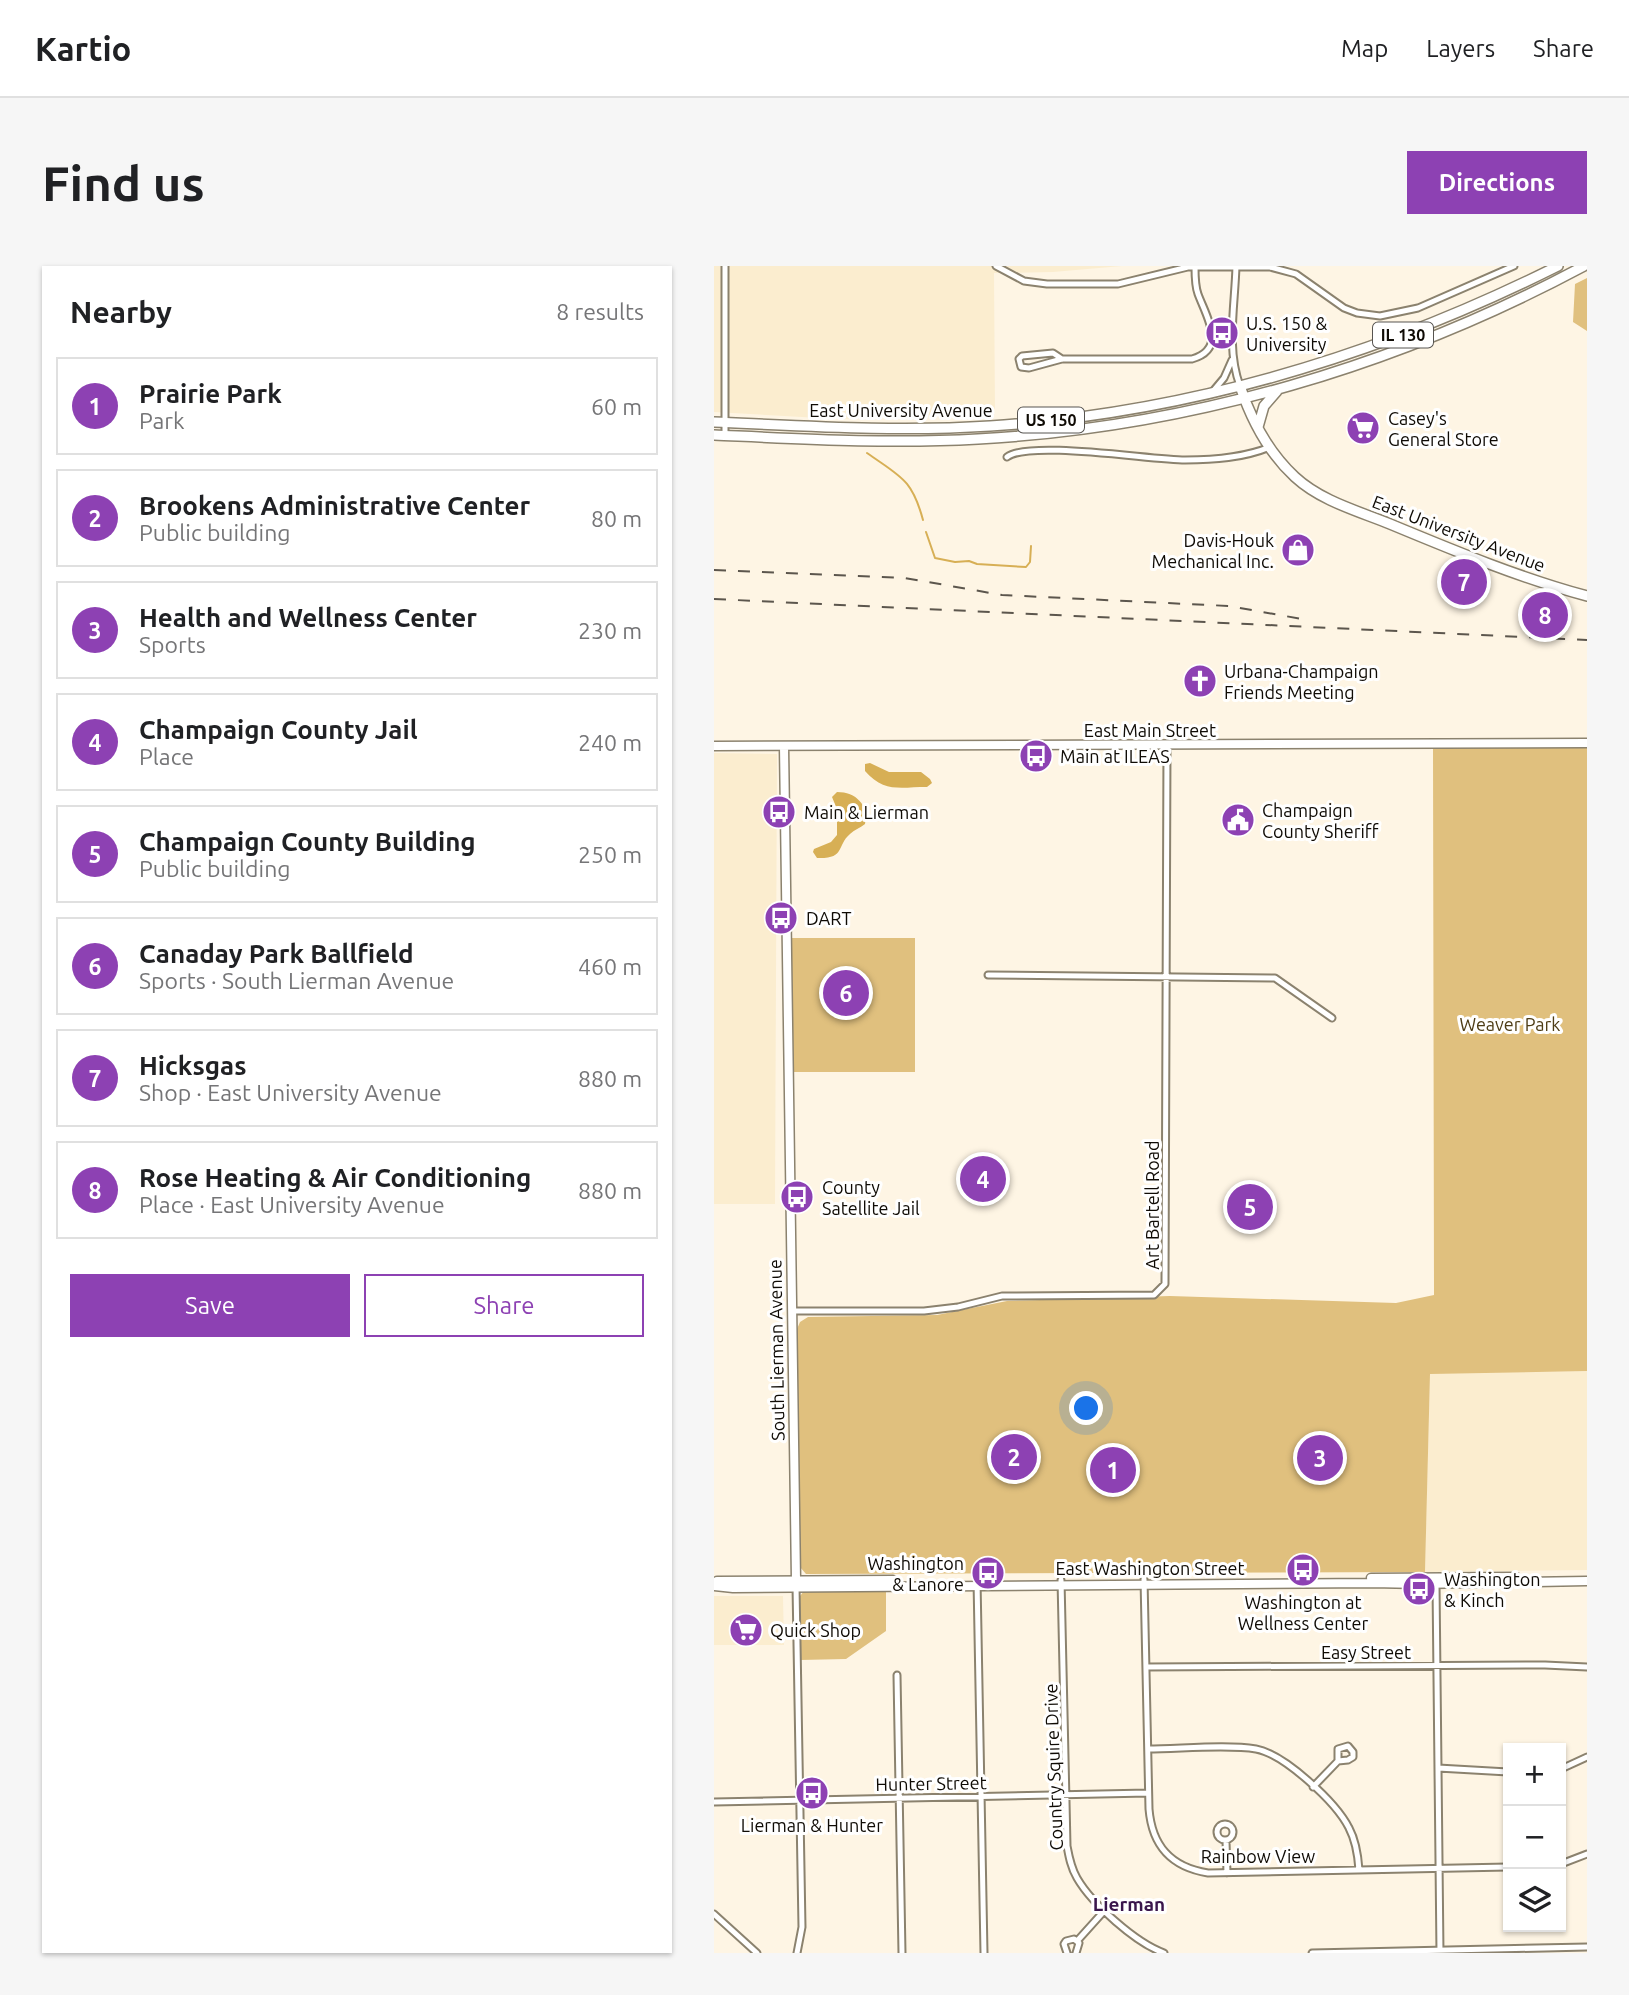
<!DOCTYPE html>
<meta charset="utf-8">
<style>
:root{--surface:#fff;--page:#f6f6f6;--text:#202124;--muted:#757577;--line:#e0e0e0;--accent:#8d41b3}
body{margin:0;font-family:Ubuntu,sans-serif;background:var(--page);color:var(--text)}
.controls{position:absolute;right:21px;bottom:21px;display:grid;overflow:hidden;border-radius:0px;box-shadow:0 2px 5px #0004}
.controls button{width:63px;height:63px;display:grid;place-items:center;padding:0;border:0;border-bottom:2px solid var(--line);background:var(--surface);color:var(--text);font:35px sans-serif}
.you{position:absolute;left:373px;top:1143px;width:24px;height:24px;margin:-18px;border:5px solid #fff;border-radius:50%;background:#1a73e8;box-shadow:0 0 0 10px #1a73e833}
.badge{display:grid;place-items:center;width:46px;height:46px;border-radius:50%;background:var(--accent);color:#fff;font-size:23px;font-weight:700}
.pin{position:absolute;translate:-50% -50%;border:4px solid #fff;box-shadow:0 2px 7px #0006}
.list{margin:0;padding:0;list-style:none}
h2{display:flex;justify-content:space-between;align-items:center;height:91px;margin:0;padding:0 28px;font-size:30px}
h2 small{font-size:23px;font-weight:400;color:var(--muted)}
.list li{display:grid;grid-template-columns:46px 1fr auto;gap:21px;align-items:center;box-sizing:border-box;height:98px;margin:0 14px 14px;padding:0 14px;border:2px solid var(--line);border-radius:0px}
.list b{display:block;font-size:26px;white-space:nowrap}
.list p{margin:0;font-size:23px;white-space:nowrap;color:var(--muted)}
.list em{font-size:23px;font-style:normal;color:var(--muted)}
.actions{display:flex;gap:14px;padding:21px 28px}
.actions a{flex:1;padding:16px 0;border:2px solid var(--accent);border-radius:0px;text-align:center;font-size:24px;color:var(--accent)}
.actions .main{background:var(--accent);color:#fff}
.icon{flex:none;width:38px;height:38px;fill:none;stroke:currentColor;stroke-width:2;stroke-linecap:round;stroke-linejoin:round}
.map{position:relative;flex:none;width:873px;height:1687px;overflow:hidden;border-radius:0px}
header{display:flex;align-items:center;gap:42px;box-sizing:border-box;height:98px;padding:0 35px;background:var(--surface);border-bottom:2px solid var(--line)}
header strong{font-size:33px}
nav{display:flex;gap:38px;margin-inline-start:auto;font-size:24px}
.intro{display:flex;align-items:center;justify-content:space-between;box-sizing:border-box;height:168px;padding:0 42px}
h1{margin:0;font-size:49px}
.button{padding:18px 32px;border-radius:0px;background:var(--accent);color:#fff;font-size:24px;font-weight:700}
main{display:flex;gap:42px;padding:0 42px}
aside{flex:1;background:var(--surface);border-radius:0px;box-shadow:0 2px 5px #0004}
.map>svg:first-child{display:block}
</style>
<header>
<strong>Kartio</strong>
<nav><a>Map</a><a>Layers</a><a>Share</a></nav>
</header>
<div class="intro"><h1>Find us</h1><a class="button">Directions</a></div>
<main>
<aside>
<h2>Nearby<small>8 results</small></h2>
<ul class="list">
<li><span class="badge">1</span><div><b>Prairie Park</b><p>Park</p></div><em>60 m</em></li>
<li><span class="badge">2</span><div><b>Brookens Administrative Center</b><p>Public building</p></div><em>80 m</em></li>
<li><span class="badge">3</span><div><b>Health and Wellness Center</b><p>Sports</p></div><em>230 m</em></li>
<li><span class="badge">4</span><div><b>Champaign County Jail</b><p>Place</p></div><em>240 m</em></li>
<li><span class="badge">5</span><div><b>Champaign County Building</b><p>Public building</p></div><em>250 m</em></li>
<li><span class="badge">6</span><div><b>Canaday Park Ballfield</b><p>Sports · South Lierman Avenue</p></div><em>460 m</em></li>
<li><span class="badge">7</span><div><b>Hicksgas</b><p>Shop · East University Avenue</p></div><em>880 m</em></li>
<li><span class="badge">8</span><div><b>Rose Heating &amp; Air Conditioning</b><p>Place · East University Avenue</p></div><em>880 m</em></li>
</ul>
<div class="actions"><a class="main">Save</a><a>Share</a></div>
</aside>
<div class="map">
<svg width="873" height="1687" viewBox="0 0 873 1687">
<rect width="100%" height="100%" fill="#fef5e4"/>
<path fill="#fbedcf" d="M0,0H408L339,6L280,7L281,147L123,153L0,146Z
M0,487L63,488L61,938H0Z
M873,1105V1304L711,1306L716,1107Z
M0,1330H69L70,1379H0Z"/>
<path fill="#e0c07e" d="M873,12V65L859,56L861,18Z
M873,478V1105L716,1108L711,1306L92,1308L86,1301L83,1063L86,1056L94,1051L223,1049L293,1035L456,1030L682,1037L720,1029L719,479Z
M77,672H201V806H78Z
M172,1324V1365L132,1393L86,1394V1330L90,1325Z"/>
<path fill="#d7af55" d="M156,497L175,506H207L216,513L218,517L213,521C186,521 170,527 151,505V498Z
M123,526C142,526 155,539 151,558C146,562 140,564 136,568C122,580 132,593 103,592L99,586L100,583L117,576L123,569V543L118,531Z"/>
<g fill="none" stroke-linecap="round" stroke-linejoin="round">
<path stroke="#d7af55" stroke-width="2" d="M153,187C187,211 198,213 209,254
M212,266L221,292L241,296L255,295L263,298L312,301L316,296L317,280"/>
<defs>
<path id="street" d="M11,0V170
M282,0L310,15L333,18H404L474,1H556L582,8L630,42L643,47L666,50L704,42L800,0
M522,0C521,39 512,82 526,120
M348,93L339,87L308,90L305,93L307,101L315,102L348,93H478C514,83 492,50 484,28C481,20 481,10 481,1
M500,124L510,112L518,94
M293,191C315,174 437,194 471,194C500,194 529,192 556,181
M274,709L561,712L618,752
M78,1045H210L244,1041L288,1030L440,1029L451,1018L453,480
M430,1313L435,1543C438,1579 456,1601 494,1607L794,1601
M263,1314L270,1687
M347,1314L353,1580C355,1591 357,1602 363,1612C378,1638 422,1677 450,1687
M722,1318L726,1687
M82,1320L88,1661L83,1687
M432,1401L831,1399L873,1401
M183,1409L188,1687
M634,1480L639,1486V1491L634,1494L624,1495V1483Z
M434,1483C465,1483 513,1478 542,1483C570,1488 622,1536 635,1562C642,1575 644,1589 645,1604
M724,1502L794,1506
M847,1503L873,1491
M599,1521L624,1495
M0,1536L434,1527
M503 1566a8 8 0 1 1 16 0a8 8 0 1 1-16 0Z
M512,1575L513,1607
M847,1598L873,1588
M0,1648L43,1687
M364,1674L391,1644
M353,1687L350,1678L352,1675L360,1673L365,1677L362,1687
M598,1687L873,1681"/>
<path id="secondary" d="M0,480L873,477
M70,480L82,1314
M657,1312L802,1311
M3,1315L179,1314
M0,1320L19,1322L659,1317L705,1318L873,1315"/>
<path id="primary" d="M526,120C537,153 555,187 581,211C607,235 644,245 676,258C741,285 806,312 873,330
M0,156C92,160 184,166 276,160C475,147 666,89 844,0
M544,161L550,140L563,125
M0,169C88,173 176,178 264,173C477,161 683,100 870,0"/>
</defs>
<use href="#street" stroke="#8b826e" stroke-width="9"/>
<use href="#secondary" stroke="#8b826e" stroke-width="11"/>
<use href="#primary" stroke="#8b826e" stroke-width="12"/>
<use href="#street" stroke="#fff" stroke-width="5"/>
<use href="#secondary" stroke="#fff" stroke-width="8"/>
<use href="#primary" stroke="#fff" stroke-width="9"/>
<path stroke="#5c564d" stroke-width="2" stroke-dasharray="12 12" stroke-linecap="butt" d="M0,304L191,312L288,329L515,340L588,353
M0,333L873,374"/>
</g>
<defs>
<symbol id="bus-disc" viewBox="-11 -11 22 22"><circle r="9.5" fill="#8d41b3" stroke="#fff"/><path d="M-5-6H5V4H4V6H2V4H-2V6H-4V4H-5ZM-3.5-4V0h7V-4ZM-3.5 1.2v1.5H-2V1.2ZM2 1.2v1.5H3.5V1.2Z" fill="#fff"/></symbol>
<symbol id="supermarket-disc" viewBox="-11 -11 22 22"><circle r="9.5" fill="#8d41b3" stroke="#fff"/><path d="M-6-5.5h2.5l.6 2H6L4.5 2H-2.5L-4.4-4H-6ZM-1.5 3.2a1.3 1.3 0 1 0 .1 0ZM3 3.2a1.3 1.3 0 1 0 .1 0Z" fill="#fff"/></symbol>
<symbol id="shop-disc" viewBox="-11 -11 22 22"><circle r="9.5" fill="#8d41b3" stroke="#fff"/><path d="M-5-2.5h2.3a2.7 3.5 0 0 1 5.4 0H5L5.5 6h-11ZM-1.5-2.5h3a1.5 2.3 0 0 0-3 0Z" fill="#fff"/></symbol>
<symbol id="church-disc" viewBox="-11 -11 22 22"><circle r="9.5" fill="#8d41b3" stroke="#fff"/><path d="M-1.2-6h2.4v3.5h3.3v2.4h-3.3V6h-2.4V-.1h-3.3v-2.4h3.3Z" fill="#fff"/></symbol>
<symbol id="civic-disc" viewBox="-11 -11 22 22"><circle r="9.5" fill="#8d41b3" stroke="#fff"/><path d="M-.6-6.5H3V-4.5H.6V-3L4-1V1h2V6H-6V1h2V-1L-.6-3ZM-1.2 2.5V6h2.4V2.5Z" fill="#fff"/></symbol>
</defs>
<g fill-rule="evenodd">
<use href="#bus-disc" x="489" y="48" width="38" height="38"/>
<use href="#supermarket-disc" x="630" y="143" width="38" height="38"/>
<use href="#shop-disc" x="565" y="265" width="38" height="38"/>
<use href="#church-disc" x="467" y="396" width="38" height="38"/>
<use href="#bus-disc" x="303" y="471" width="38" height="38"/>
<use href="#bus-disc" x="46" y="527" width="38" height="38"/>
<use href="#civic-disc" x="505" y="535" width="38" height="38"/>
<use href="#bus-disc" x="48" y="633" width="38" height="38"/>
<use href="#bus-disc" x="64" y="912" width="38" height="38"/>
<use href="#bus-disc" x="570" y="1285" width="38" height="38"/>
<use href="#bus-disc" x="255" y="1288" width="38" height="38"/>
<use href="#bus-disc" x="686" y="1304" width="38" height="38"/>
<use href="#supermarket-disc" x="13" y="1345" width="38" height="38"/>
<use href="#bus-disc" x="79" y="1508" width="38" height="38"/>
</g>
<g text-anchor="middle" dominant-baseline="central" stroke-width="6" stroke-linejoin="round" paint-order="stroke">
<g fill="#fff" stroke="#575450" stroke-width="2">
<rect x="659" y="56.5" width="60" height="25" rx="5"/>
<rect x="304" y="141.5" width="66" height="25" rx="5"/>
</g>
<g font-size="16" font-weight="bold" fill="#0f0b05">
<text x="689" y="69">IL 130</text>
<text x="337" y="154">US 150</text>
</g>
<g font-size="18" fill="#0f0b05" stroke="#fff" text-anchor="start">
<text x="532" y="57">U.S. 150 &amp;<tspan x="532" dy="21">University</tspan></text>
<text x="674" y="152">Casey's<tspan x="674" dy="21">General Store</tspan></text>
<text x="560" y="274" text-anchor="end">Davis-Houk<tspan x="560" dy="21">Mechanical Inc.</tspan></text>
<text x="510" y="405">Urbana-Champaign<tspan x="510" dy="21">Friends Meeting</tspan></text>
<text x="346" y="490">Main at ILEAS</text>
<text x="548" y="544">Champaign<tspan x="548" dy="21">County Sheriff</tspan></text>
<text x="90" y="546">Main &amp; Lierman</text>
<text x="92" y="652">DART</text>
<text x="108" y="921">County<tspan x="108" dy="21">Satellite Jail</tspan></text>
<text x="250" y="1297" text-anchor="end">Washington<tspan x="250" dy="21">&amp; Lanore</tspan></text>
<text x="730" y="1313">Washington<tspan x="730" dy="21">&amp; Kinch</tspan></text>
<text x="589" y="1336" text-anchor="middle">Washington at<tspan x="589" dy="21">Wellness Center</tspan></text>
<text x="56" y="1364">Quick Shop</text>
<text x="98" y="1559" text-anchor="middle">Lierman &amp; Hunter</text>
</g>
<g font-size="18" fill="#0f0b05" stroke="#fff">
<text x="187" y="144">East University Avenue</text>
<text transform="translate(745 267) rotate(21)">East University Avenue</text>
<text x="436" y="464">East Main Street</text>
<text transform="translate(438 939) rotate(-90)">Art Bartell Road</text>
<text transform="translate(62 1084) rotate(-91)">South Lierman Avenue</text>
<text x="436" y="1302">East Washington Street</text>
<text x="652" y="1386">Easy Street</text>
<text transform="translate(339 1501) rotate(-92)">Country Squire Drive</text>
<text transform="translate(217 1517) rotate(-1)">Hunter Street</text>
<text x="544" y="1590">Rainbow View</text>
</g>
<g font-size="18" fill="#4e3d16" stroke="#fff">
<text x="796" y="758">Weaver Park</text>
</g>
<g font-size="19" font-weight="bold" fill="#3a164c" stroke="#fff">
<text x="415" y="1638">Lierman</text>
</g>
</g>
</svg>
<div class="controls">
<button>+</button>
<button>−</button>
<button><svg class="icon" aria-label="layers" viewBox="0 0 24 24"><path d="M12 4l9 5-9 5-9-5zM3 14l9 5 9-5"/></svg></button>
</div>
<div class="you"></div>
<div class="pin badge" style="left:399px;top:1204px">1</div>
<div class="pin badge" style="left:300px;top:1191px">2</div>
<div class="pin badge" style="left:606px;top:1192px">3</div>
<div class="pin badge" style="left:269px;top:913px">4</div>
<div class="pin badge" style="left:536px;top:941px">5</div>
<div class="pin badge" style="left:132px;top:727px">6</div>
<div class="pin badge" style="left:750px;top:316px">7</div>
<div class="pin badge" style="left:831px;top:349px">8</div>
</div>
</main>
